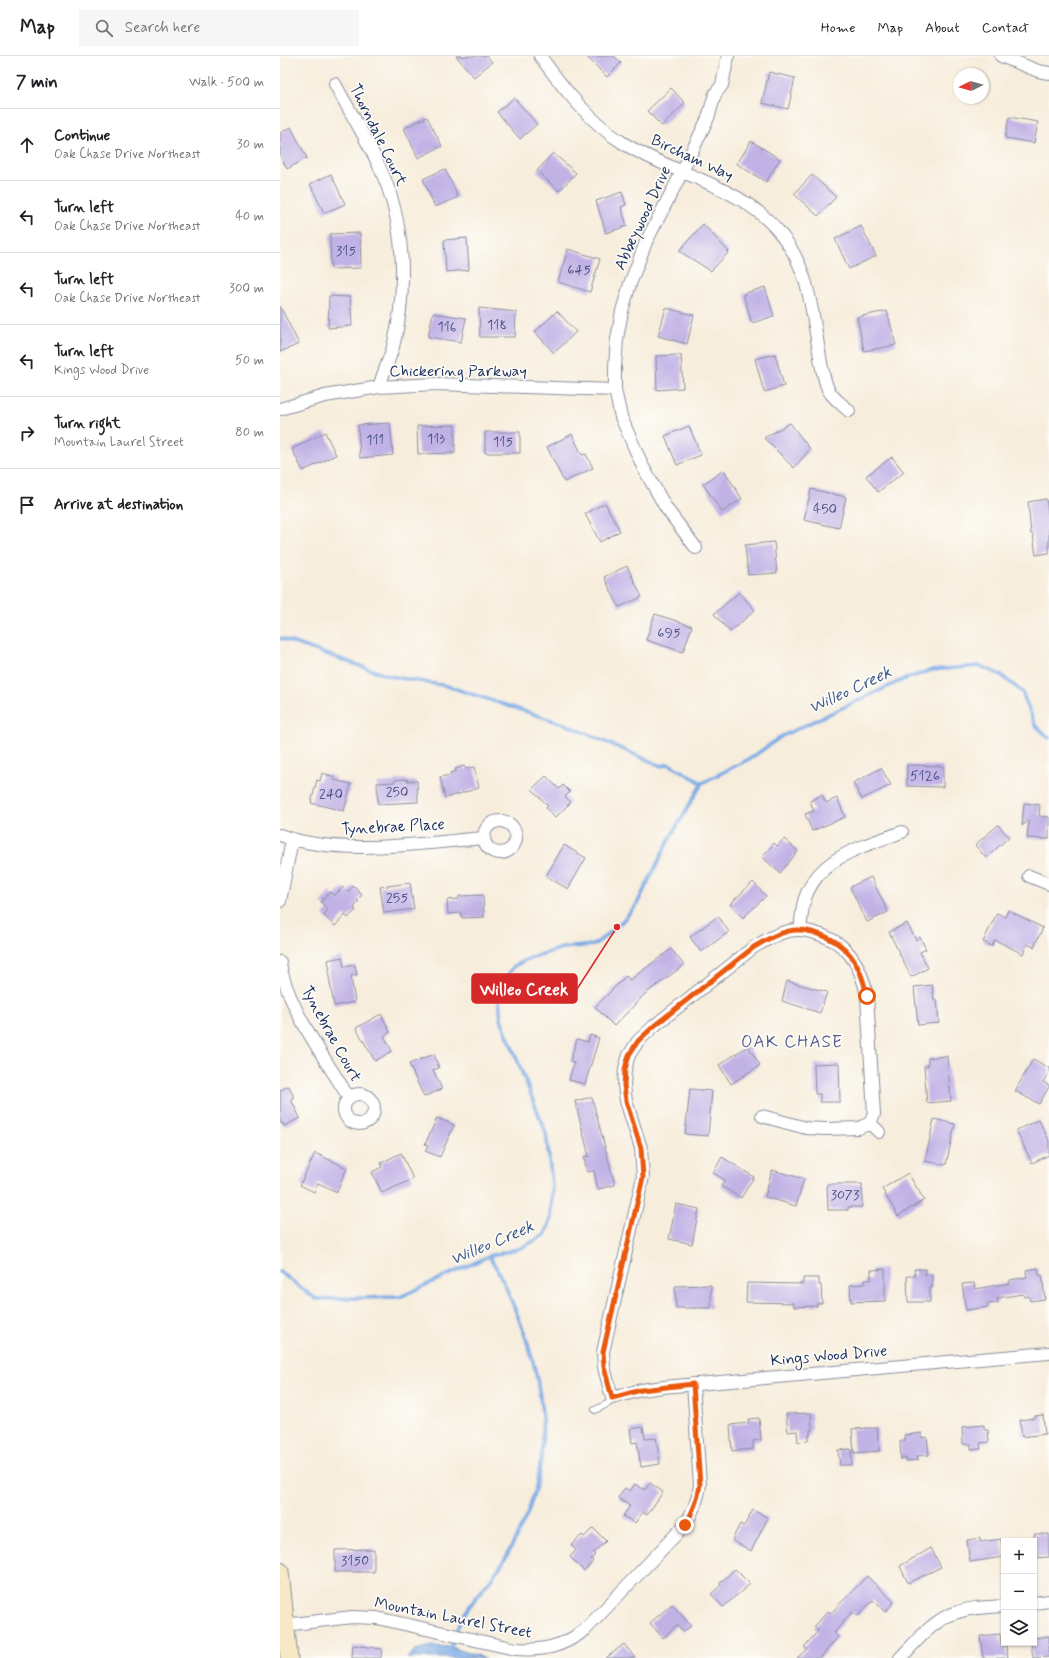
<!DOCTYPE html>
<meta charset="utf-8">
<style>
:root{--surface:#fff;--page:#f6f6f6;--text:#202124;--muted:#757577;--line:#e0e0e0}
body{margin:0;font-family:Mynerve,sans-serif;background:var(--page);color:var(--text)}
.controls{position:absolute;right:12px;bottom:12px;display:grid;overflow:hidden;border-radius:0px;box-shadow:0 1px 3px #0004}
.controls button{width:36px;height:36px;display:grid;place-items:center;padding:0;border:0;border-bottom:1px solid var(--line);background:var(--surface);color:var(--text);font:20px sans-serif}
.compass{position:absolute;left:673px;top:12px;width:36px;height:36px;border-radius:50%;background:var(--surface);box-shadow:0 1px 3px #0004;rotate:264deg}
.stop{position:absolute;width:12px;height:12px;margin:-9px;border:3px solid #ea580c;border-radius:50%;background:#fff}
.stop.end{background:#ea580c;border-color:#fff;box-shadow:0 1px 4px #0008}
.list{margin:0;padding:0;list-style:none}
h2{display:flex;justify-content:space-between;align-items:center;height:52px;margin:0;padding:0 16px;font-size:17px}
h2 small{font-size:13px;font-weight:400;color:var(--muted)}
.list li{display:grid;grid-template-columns:26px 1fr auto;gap:12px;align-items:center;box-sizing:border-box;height:72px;padding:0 16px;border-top:1px solid var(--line)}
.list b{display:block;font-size:15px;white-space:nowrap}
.list p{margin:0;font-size:13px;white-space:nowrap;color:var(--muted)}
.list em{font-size:13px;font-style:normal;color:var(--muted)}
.icon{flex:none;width:22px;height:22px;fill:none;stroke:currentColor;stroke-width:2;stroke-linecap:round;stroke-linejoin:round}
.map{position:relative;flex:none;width:769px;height:1602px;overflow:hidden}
header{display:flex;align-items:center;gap:24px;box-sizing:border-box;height:56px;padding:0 20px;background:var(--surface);border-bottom:1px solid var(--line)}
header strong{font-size:19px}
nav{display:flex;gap:22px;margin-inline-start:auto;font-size:14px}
.search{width:280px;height:36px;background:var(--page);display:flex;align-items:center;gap:10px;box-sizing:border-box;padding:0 14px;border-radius:0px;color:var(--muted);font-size:15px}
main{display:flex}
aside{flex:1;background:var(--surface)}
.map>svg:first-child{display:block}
</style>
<header>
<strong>Map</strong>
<div class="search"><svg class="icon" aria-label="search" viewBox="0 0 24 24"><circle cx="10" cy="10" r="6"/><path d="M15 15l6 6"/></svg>Search here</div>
<nav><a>Home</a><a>Map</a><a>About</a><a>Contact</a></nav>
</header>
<main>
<aside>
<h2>7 min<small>Walk · 500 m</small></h2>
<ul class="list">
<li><svg class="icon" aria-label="ahead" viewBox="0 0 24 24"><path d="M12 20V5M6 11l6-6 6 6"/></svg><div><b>Continue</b><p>Oak Chase Drive Northeast</p></div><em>30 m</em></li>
<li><svg class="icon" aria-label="left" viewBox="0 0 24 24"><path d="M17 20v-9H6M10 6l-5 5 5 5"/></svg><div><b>Turn left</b><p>Oak Chase Drive Northeast</p></div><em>40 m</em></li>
<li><svg class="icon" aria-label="left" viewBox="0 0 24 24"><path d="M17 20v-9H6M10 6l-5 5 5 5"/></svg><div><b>Turn left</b><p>Oak Chase Drive Northeast</p></div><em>300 m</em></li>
<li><svg class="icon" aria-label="left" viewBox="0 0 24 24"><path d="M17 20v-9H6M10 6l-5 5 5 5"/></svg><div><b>Turn left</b><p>Kings Wood Drive</p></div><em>50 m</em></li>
<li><svg class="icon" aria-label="right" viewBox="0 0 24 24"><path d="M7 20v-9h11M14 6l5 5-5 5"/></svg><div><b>Turn right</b><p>Mountain Laurel Street</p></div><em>80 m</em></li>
<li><svg class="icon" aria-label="arrive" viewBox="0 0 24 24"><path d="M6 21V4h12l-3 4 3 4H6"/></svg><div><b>Arrive at destination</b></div></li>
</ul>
</aside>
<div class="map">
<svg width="769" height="1602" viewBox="0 0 769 1602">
<defs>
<pattern id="water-ripples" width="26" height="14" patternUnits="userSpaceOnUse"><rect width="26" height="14" fill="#7cabe6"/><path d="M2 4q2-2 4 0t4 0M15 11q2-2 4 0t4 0" fill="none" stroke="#658cbe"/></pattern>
</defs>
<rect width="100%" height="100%" fill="#fdfcf7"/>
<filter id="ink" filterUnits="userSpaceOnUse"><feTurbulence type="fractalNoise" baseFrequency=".025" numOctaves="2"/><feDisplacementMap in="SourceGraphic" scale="8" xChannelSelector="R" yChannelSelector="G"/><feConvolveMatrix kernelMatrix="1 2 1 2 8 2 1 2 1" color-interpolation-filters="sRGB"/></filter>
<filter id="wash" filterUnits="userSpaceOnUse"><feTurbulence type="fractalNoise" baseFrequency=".012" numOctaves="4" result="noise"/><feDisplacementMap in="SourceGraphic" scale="16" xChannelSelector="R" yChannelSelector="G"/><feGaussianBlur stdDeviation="0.9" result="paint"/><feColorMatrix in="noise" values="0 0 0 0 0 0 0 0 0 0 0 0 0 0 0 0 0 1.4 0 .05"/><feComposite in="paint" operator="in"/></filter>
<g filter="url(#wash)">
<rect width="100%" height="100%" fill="#f7eddc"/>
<path fill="url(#water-ripples)" stroke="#4c6da2" d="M150,1590L171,1591L205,1602H127L135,1594Z"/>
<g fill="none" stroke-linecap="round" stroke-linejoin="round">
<path stroke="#7cabe6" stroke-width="3.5" d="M0,582L109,620L167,630L287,669L381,710L389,708L422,727
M0,1216L36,1243L120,1241L209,1200L241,1192L265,1179L271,1163L272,1128L266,1077L221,963L218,933L234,910L250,902L282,892L314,889L337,871L356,850L390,782L422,727L471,702L502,680L622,624L652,614L700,610L721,619L742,636L755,669L769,682
M171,1591C175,1579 178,1567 185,1557C194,1543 206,1530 216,1516C224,1506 230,1494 236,1482C276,1406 267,1328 234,1251C227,1234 220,1216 209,1200"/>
</g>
<g id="blocks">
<path fill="#c1b2e6" d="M176,0H207L212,6L194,21Z
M306,0H334L341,7L327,21Z
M489,16L515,22L508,53L482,47Z
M391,32L405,47L382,70L367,55Z
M234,42L257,68L240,83L217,56Z
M147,61L162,90L138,102L124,72Z
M729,61L758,66L754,87L725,82Z
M11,71L27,102L7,113L0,99V77Z
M471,85L500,103L486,126L457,108Z
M273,97L296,117L279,135L257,115Z
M165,113L178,141L155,151L143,123Z
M51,118L65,148L44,157L30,128Z
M532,119L556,141L538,160L514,138Z
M342,136L346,149L341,151L347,170L326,177L316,145Z
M423,168L449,196L431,215L399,195Z
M581,170L596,200L569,213L555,183Z
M80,177L81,212L51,213L50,178Z
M187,182L189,214L166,216L164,184Z
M288,193L320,203L310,236L278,226Z
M485,231L494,260L472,267L463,238Z
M49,240L70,241L72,270L48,272Z
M0,250L19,288L0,296Z
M199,252L236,256L235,281H200Z
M386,252L414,259L407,288L378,280Z
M277,255L296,276L274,297L255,276Z
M607,255L616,289L584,295L577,261Z
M153,257L186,262L181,286L148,281Z
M495,298L504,330L484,336L475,303Z
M401,299L403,332L377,334L376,300Z
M110,367L113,399L80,402L78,369Z
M510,367L530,393L514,412L484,382Z
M175,369V397L138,398L137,370Z
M409,370L421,399L397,409L385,380Z
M45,376L56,399L23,415L12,393Z
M205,376H240V397H205Z
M292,378L302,399L306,398L313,412L284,426L267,391Z
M612,401L624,416L598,436L586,420Z
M444,414L462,443L442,456L423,428Z
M531,433L566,441L559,472L524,464Z
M766,443L769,462V497L756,499L753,478H751L748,446Z
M325,447L340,475L320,486L305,458Z
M494,486L497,517L468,519L465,489Z
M347,510L362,541L339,551L324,521Z
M459,536L475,554L450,576L434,558Z
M375,558L412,570L403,596L366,584Z
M627,709L663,710V731L627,730Z
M184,710L186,713L194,711L199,732L165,742L160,721L171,719L170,717L176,715L175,713Z
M601,712L611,729L582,743L573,727Z
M42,717L55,721L54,724L71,728L64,755L31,747L37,724L40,725Z
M266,720L279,733L283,729L290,736L285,741L291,746L275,762L266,752L268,750L252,733Z
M127,723V725H137L138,746L98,748L97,727L114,726L115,724Z
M542,739L546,747L557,742L565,761L532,775L525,758L534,755L530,745Z
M744,747L760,749L759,760L769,761V783L747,782L749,764L742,770Z
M718,769L729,781L706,802L695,789Z
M504,783L518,795L500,817L482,801L494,787L497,790Z
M284,789L306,802L288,833L266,820Z
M591,821L608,856L587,866L570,831Z
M473,826L486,840L463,862L450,848Z
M130,827L134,853L104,857L100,831Z
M73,830L82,839L77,844L79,846L74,851L76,854L68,862L65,859L55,870L43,859L48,854L41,846L50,836L54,840L63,831L68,836Z
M203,839L204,861L182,862L181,857L168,858L167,844L179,843V840Z
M728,854L763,872L754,891L747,888L743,898L715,884L712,890L703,886L717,857L725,861Z
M438,860L449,876L421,896L410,881Z
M627,867L636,884L640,881L646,893L640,896L648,912L631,921L609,876Z
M391,893L404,909L365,938L334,970L315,951L346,920L350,924Z
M62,901L64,911L75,909L77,919L71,920L75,946L54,950L48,915H50L48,904Z
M507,925L547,936L540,957L502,945Z
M652,929L654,944H657L659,967L638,969L634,931Z
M101,958L110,976L104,980L112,995L95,1005L76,972Z
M310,979L319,982L305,1028L289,1024L294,1007L290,1005L297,983L308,986Z
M468,990L480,1009L451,1028L439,1009Z
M154,998L159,1012L153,1014L162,1033L144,1041L129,1008Z
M667,1000L671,1045L647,1047L644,1010H648V1002Z
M753,1003L769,1012V1016L763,1026L769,1029V1031L759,1048L735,1035Z
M559,1007L560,1046H540V1038H535L534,1008Z
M9,1030L14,1042L11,1043L20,1062L4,1070L3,1067H0V1034Z
M410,1033L432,1035L428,1080L405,1078Z
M308,1042H312L335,1129L318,1133L314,1115L307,1116L304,1101L309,1100L295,1045Z
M157,1062L174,1069L160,1101L145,1095L148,1089L145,1088Z
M654,1063L675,1068L666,1109L645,1105Z
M759,1064L769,1085V1099L752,1107L736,1074Z
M35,1097L67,1112L57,1136L38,1127L34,1136L20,1129Z
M121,1097L133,1123L102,1137L92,1116L102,1111L101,1107Z
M442,1101L474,1121L461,1142L441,1130L445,1124L433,1117Z
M492,1114L524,1123L516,1150L485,1141Z
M628,1117L644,1144L618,1160L602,1133Z
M547,1128H582V1151H568V1154H548Z
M396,1148L419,1153L412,1188L389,1183Z
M758,1212L759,1219H762L765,1243L750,1245L749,1240L744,1241L743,1238L717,1242L718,1247L707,1248L708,1251L686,1254L682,1228L694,1227L695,1233L730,1227V1224L747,1221L746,1214Z
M605,1213V1245L571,1246L570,1229L585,1228V1224H591V1214Z
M634,1213H645V1218H652V1232H650V1246H628L627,1220H635Z
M523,1222H539V1229H541L542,1247H537V1250L514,1251V1247L466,1246L467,1227L523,1228Z
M431,1229V1252H396L395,1230Z
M531,1357L532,1374H530V1380H528V1385L518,1386L517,1375L508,1376L506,1358Z
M763,1359L765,1378L742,1381L740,1364L754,1362V1360Z
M479,1362L481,1384L473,1385V1393L452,1395L450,1369L469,1367L468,1363Z
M704,1369V1374H708L709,1386L700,1387L701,1393L691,1394V1388H683L682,1371Z
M363,1371L365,1383L376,1382L380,1408L361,1411L357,1386L352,1387L350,1373Z
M589,1372H597L599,1395L574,1397L572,1373Z
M642,1377V1382L647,1381L649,1399L637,1400L638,1404L626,1405V1402L621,1403L620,1385H625L624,1379Z
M571,1393L572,1409H560L558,1394Z
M370,1427L383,1436L367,1459L363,1456L355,1467L343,1460L350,1450L338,1442L345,1432L350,1435L355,1428L365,1434Z
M473,1454L488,1462L471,1495L452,1484L460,1468L464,1470Z
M313,1472L326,1485L313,1497L315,1499L311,1503L313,1505L304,1515L290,1501L296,1494L291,1489L302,1479L304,1481Z
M754,1478H769V1501L754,1502Z
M700,1482V1486L721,1483L724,1501L690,1506L687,1484Z
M651,1492L661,1511L628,1527L620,1510Z
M94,1493V1516H55V1494Z
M455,1513L470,1528L443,1551L431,1538L441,1529L440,1527Z
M587,1520L614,1546L605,1556L593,1544L578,1560L572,1556L554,1577L558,1581L540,1602H517L527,1593L524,1591L538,1575L534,1571L548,1555L551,1557Z
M392,1548L411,1570L403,1576L397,1569L383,1582L370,1567Z
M720,1578L721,1590H726L728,1602H703L700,1580Z
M769,1580V1601L753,1602L751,1587H754V1582Z
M344,1588L355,1602H326Z
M73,1589L102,1593L101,1602H72Z"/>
</g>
</g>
<g filter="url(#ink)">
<use href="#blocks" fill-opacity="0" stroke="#898e9d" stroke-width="1"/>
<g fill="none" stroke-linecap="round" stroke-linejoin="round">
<defs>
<path id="service" d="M315,1354L329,1347L332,1342"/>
<path id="minor" d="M260,0C283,32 310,66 343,87C396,120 464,129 503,181C529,214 532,256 539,295C541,308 543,322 548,333C551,341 563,349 569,355
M721,0L758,15L769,17
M55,28C70,56 87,83 100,112C125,166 128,233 113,291C109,304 103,318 99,331
M0,353L45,340L99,331L156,328L335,334
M416,492L386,452L363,411L341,361L335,334V311L337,283L342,255L350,228L366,186L402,116L428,62L435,38L442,29L448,0
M204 781a16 16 0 1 1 32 0a16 16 0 1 1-32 0Z
M0,779C59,801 142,787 204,782
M749,820L769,828
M0,845L12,784
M520,874C521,866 522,857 523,849C535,801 582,791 622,776
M0,906C5,948 47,1005 69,1042
M64 1053a15 15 0 1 1 30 0a15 15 0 1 1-30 0Z
M482,1060L526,1072L545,1073L579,1072L590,1067L594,1058L587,940C581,909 568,886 535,877C531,876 525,874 520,874C504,873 488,883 474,891L374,970L358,985L349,999L345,1013L344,1029L346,1045L361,1092L363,1121L323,1296L324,1311L332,1342L361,1334L383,1331L769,1297
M590,1067L599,1076
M754,1547L769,1545
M0,1573L5,1569L72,1561L97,1562L235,1593C263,1595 282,1591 305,1574L405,1469C413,1456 418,1444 420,1429L413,1328
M620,1602C636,1586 653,1564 675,1557C690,1551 708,1551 724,1550"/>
<path id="secondary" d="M0,1515L9,1602"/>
</defs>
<use href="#service" stroke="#898e9d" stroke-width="8"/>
<use href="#minor" stroke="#898e9d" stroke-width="14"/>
<use href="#secondary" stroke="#898e9d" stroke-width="19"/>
<use href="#service" stroke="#fff" stroke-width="6"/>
<use href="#minor" stroke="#fff" stroke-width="12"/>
<use href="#secondary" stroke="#f7e9c3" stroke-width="17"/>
</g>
</g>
<g fill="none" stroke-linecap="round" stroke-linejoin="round" filter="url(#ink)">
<path stroke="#ea580c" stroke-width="5" d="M405,1469C413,1456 418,1444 420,1429L413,1328L361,1334L332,1342L324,1311L323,1296L363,1121L361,1092L346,1045L344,1029L345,1013L349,999L358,985L374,970L474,891C488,883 504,873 520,874C525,874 531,876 535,877C568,886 581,909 587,940"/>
</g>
<g text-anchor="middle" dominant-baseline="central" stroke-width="3.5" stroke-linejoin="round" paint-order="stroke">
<g font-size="14" fill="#445080">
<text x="66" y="195">315</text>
<text x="299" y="214">645</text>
<text x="217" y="269">118</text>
<text x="167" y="271">116</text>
<text x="156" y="383">113</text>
<text x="95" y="384">111</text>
<text x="223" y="386">115</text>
<text x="545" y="453">450</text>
<text x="389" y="577">695</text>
<text x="645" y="720">5126</text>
<text x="117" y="736">250</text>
<text x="51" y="738">240</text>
<text x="117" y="842">255</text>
<text x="565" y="1139">3073</text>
<text x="75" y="1505">3150</text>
</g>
<g font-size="16" fill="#1b2f5e" stroke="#fdfcf7">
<text transform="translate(98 79) rotate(64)">Thorndale Court</text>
<text transform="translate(412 102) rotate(25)">Bircham Way</text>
<text transform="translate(363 162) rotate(-65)">Abbeywood Drive</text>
<text x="178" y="315">Chickering Parkway</text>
<text transform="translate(113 771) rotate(-3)">Tynebrae Place</text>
<text transform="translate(51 978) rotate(61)">Tynebrae Court</text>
<text transform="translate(549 1300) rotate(-5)">Kings Wood Drive</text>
<text transform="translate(173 1562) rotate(11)">Mountain Laurel Street</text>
</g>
<g font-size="17" font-style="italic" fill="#3d5a8e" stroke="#fdfcf7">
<text transform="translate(570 634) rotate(-25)">Willeo Creek</text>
<text transform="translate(212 1187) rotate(-23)">Willeo Creek</text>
</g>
<g font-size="17" letter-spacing="1" fill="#555d8e" stroke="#fdfcf7">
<text x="512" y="986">OAK CHASE</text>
</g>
</g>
<path fill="none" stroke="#d62828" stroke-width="1.5" d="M337 871L297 933"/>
<circle fill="#d62828" stroke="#fdfcf7" stroke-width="1.5" cx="337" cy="871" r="4"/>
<rect fill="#d62828" stroke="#d62828" stroke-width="1.5" x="192" y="918" width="105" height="29" rx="4"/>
<g font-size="17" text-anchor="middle" font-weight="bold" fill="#fff">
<text x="244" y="939">Willeo Creek</text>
</g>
</svg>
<div class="controls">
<button>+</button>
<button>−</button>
<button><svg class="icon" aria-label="layers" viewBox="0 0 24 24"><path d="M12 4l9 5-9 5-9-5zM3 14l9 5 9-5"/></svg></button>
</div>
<svg class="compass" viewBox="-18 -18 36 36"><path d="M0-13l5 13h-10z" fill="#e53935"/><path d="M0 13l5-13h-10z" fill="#757577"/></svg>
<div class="stop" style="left:587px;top:940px"></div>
<div class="stop end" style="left:405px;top:1469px"></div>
</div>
</main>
